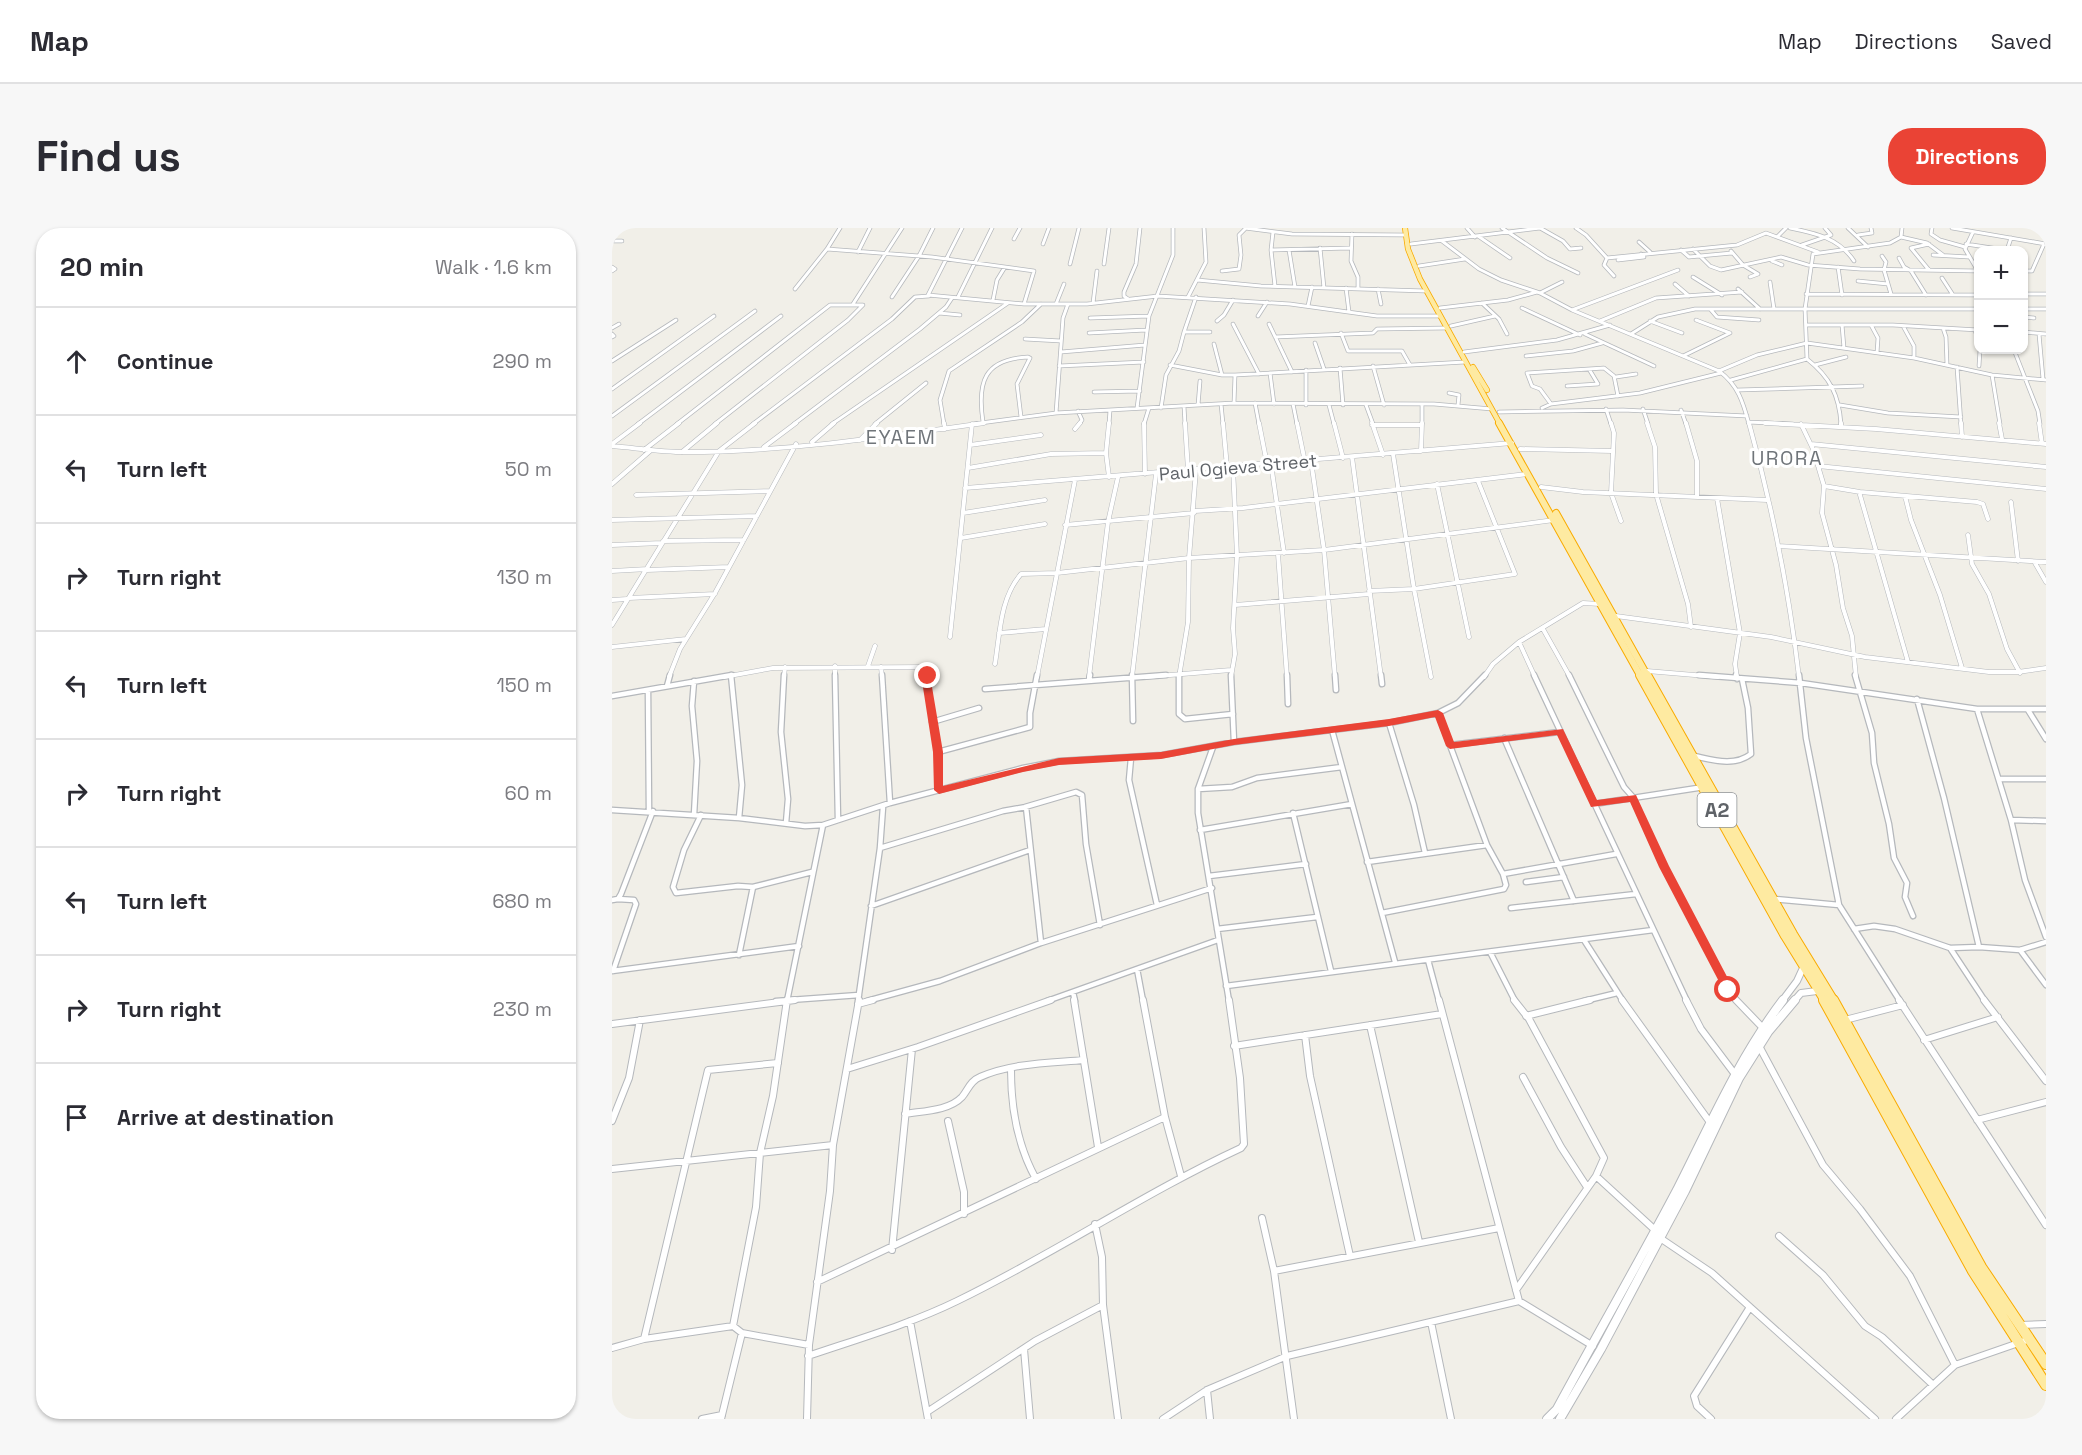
<!DOCTYPE html>
<meta charset="utf-8">
<style>
:root{--surface:#fff;--page:#f7f7f7;--text:#2b2b33;--muted:#7c7c81;--line:#e1e1e2;--accent:#ea4335}
body{margin:0;font-family:"Space Grotesk",sans-serif;background:var(--page);color:var(--text)}
.controls{position:absolute;right:18px;top:18px;display:grid;overflow:hidden;border-radius:12px;box-shadow:0 2px 4px #0004}
.controls button{width:54px;height:54px;display:grid;place-items:center;padding:0;border:0;border-bottom:2px solid var(--line);background:var(--surface);color:var(--text);font:30px sans-serif}
.stop{position:absolute;width:18px;height:18px;margin:-14px;border:4px solid #ea4335;border-radius:50%;background:#fff}
.stop.end{background:#ea4335;border-color:#fff;box-shadow:0 2px 6px #0008}
.list{margin:0;padding:0;list-style:none}
h2{display:flex;justify-content:space-between;align-items:center;height:78px;margin:0;padding:0 24px;font-size:26px}
h2 small{font-size:20px;font-weight:400;color:var(--muted)}
.list li{display:grid;grid-template-columns:39px 1fr auto;gap:18px;align-items:center;box-sizing:border-box;height:108px;padding:0 24px;border-top:2px solid var(--line)}
.list b{display:block;font-size:22px;white-space:nowrap}
.list em{font-size:20px;font-style:normal;color:var(--muted)}
.icon{flex:none;width:33px;height:33px;fill:none;stroke:currentColor;stroke-width:2;stroke-linecap:round;stroke-linejoin:round}
.map{position:relative;flex:none;width:1434px;height:1191px;overflow:hidden;border-radius:24px}
header{display:flex;align-items:center;gap:36px;box-sizing:border-box;height:84px;padding:0 30px;background:var(--surface);border-bottom:2px solid var(--line)}
header strong{font-size:28px}
nav{display:flex;gap:33px;margin-inline-start:auto;font-size:21px}
.intro{display:flex;align-items:center;justify-content:space-between;box-sizing:border-box;height:144px;padding:0 36px}
h1{margin:0;font-size:42px}
.button{padding:15px 27px;border-radius:24px;background:var(--accent);color:#fff;font-size:21px;font-weight:700}
main{display:flex;gap:36px;padding:0 36px}
aside{flex:1;background:var(--surface);border-radius:24px;box-shadow:0 2px 4px #0004}
.map>svg:first-child{display:block}
</style>
<header>
<strong>Map</strong>
<nav><a>Map</a><a>Directions</a><a>Saved</a></nav>
</header>
<div class="intro"><h1>Find us</h1><a class="button">Directions</a></div>
<main>
<aside>
<h2>20 min<small>Walk · 1.6 km</small></h2>
<ul class="list">
<li><svg class="icon" aria-label="ahead" viewBox="0 0 24 24"><path d="M12 20V5M6 11l6-6 6 6"/></svg><div><b>Continue</b></div><em>290 m</em></li>
<li><svg class="icon" aria-label="left" viewBox="0 0 24 24"><path d="M17 20v-9H6M10 6l-5 5 5 5"/></svg><div><b>Turn left</b></div><em>50 m</em></li>
<li><svg class="icon" aria-label="right" viewBox="0 0 24 24"><path d="M7 20v-9h11M14 6l5 5-5 5"/></svg><div><b>Turn right</b></div><em>130 m</em></li>
<li><svg class="icon" aria-label="left" viewBox="0 0 24 24"><path d="M17 20v-9H6M10 6l-5 5 5 5"/></svg><div><b>Turn left</b></div><em>150 m</em></li>
<li><svg class="icon" aria-label="right" viewBox="0 0 24 24"><path d="M7 20v-9h11M14 6l5 5-5 5"/></svg><div><b>Turn right</b></div><em>60 m</em></li>
<li><svg class="icon" aria-label="left" viewBox="0 0 24 24"><path d="M17 20v-9H6M10 6l-5 5 5 5"/></svg><div><b>Turn left</b></div><em>680 m</em></li>
<li><svg class="icon" aria-label="right" viewBox="0 0 24 24"><path d="M7 20v-9h11M14 6l5 5-5 5"/></svg><div><b>Turn right</b></div><em>230 m</em></li>
<li><svg class="icon" aria-label="arrive" viewBox="0 0 24 24"><path d="M6 21V4h12l-3 4 3 4H6"/></svg><div><b>Arrive at destination</b></div></li>
</ul>
</aside>
<div class="map">
<svg width="1434" height="1191" viewBox="0 0 1434 1191">
<rect width="100%" height="100%" fill="#f1efe8"/>
<g fill="none" stroke-linecap="round" stroke-linejoin="round">
<defs>
<path id="minor-far3" d="M350,0L316,67L412,76
M633,0L680,6L794,7
M855,0L863,9
M890,0L935,30L966,45
M928,0L951,13L958,21L969,20
M964,0L974,7L995,30L1125,17L1154,5L1206,24
M1178,0C1203,5 1227,10 1242,33
M1236,0L1256,19
M1320,0L1319,6L1328,12L1353,19
M1340,0L1434,16
M661,4L659,22L663,58
M1361,4L1353,21L1366,43
M740,6L739,33L746,49V61
M1246,7L1260,5L1259,0
M866,8L898,30
M1166,8L1174,0
M1289,9L1315,15L1331,27
M402,11L408,0
M0,13H10
M830,13L867,41L889,52L928,65L960,82L1107,143C1126,157 1131,174 1137,196
M1027,14L1038,24
M431,16L437,0
M799,16L928,0
M1317,16L1299,20L1317,42
M1354,16L1393,22
M1190,17L1219,7L1213,0
M708,20L712,60
M215,21L320,29L422,43L412,76H475L546,68L678,76L765,88H828
M1081,21L1098,38L1109,42L1169,29L1196,37L1248,41L1366,43
M659,22L738,20
M677,22L683,59
M1069,22L1077,29L1120,25
M1395,22L1399,10
M1119,23L1131,37L1146,46L1138,49
M246,24L258,0
M1321,27L1357,29
M1270,28L1274,34L1272,42L1279,66
M995,30L992,37L1002,48
M1287,30L1292,39L1299,43L1314,67
M1006,32L1032,29L1029,26
M1160,33L1170,37
M458,36L467,0
M492,36L497,0
M807,38L853,31
M0,39L3,41L0,43
M1226,39L1230,67
M610,43L627,41L629,27L627,7L634,0
M1412,43H1420L1432,16
M1081,49L1110,67
M1330,50L1341,67
M585,52L649,58L814,63
M1246,53L1276,56
M1158,54L1162,81
M1063,56L1077,68
M734,60L737,84
M183,61L215,21L228,0
M766,61L769,76
M1126,61L1148,81
M928,65L950,54
M1194,66L1366,67
M1412,66H1434
M280,69L307,28L321,0
M346,69L380,0
M576,69L594,34L592,0
M516,71L512,68V64L524,36L528,0
M381,72L385,52L393,39
M481,75L485,43
M870,75L887,91L895,106
M241,76L290,0
M444,76L452,56
M696,78L700,59
M828,80L896,72L925,64
M910,80L968,107
M1412,81H1434
M960,82L1066,42
M1099,82L1105,89L1147,92
M327,85L348,87
M646,88L655,74
M1412,89L1422,90
M478,90L537,88
M605,93L612,87L621,72
M988,93L1044,70L1130,64
M1038,93L1070,105
M621,96L647,146
M657,96L680,144
M1194,97H1281L1366,102
M1230,97L1232,120
M1259,97L1266,110L1265,125
M839,98L883,88
M1291,98L1302,118V130
M0,100L7,96
M1331,100L1334,109L1335,137
M1363,102L1366,111
M572,104L584,69
M1412,104L1434,106
M477,105L534,102
M729,105L736,123H790L798,137
M0,106L2,108L0,109
M973,106L1042,138
M1019,106L1046,89L1083,81H1366
M1427,106L1431,151
M663,109L761,105L765,101L835,100
M413,111L449,113
M703,115L712,141
M602,116L610,147
M1402,122L1426,183L1428,196
M449,124L533,117
M852,124L945,112L998,97
M914,128L961,123L990,115
M1071,128L1118,105L1084,92
M1195,131L1193,81L1201,26L1278,15L1289,9L1290,0
M1195,131C1218,149 1227,167 1229,196
M0,133L64,92
M558,137L610,147H623L853,134
M1203,137L1234,129
M447,138L532,134
M761,138L772,177
M1367,138L1368,122
M1345,139L1349,196
M728,140L731,177
M694,142V177
M1107,143L1145,127L1195,115L1302,130L1380,147L1434,152
M658,145L662,176
M1380,147L1388,196
M1004,149L1024,146
M1119,152L1195,131
M955,158L986,156L977,141
M0,161L102,88
M1126,162L1250,158
M482,164L528,163
M837,165L847,167L846,177
M622,175L623,147
M643,175L647,196
M609,176L611,196
M681,176L685,196
M939,176L928,161L920,158L915,145L992,140L1002,148L1006,168
M586,177L588,153
M717,177L722,196
M754,177L761,196
M1228,177L1276,185L1349,189
M572,178L573,196
M525,180L537,88L561,27V0
M549,180L554,147L567,123L572,104H598
M930,180L939,176L1028,165L1109,145
M994,181L999,196
M1031,181L1036,196
M1069,182L1074,196
M466,183L470,192L467,196
M887,184L1011,182L1135,188
M444,185L451,90L456,76
M0,188L143,83
M371,194C365,154 372,131 416,129L418,130L405,156L409,189
M1136,194L1181,196
M26,196L169,88
M65,196L218,77H251L236,92L103,196
M141,196L280,91L303,69L317,68
M182,196L308,101L334,79L340,70
M220,196L396,75
M263,196L314,155
M332,196L328,172L337,143L410,94L429,76
M361,196L444,185L622,175L822,176L880,181
M497,196L498,182
M532,196L537,180
M810,196V176"/>
<path id="minor-far2" d="M332,195L333,201
M497,195L494,225L497,249
M532,195L533,246
M573,195L576,242
M611,195L615,239
M647,195L655,236
M685,195L693,234
M722,195L731,230
M760,195L771,227
M999,195L1002,205L999,265L1009,293
M1035,195L1043,219L1044,266L1076,376L1079,399
M1074,195L1085,233V268
M1137,195C1160,278 1177,363 1187,449
M1153,195L1264,201L1434,216
M1229,195V199
M1349,195L1350,209
M1387,195L1390,211
M1427,195L1430,216
M1189,196L1201,221L1212,258L1210,285L1224,337L1231,380L1240,408L1244,449
M760,197H810
M463,201L468,195
M248,212L265,195
M200,214L222,195
M0,216L28,195
M1199,216L1434,239
M358,217L429,207
M0,218C24,220 49,224 73,224C173,224 273,209 372,195
M152,219L184,195
M908,221L1000,223
M32,222L67,195
M809,223L810,195
M70,224L105,195
M781,226L802,361L819,449
M740,229L769,449
M699,233L712,322L723,449
M659,236L672,325
M1206,238L1434,261
M356,240L439,226L494,225
M0,256L38,223
M825,256L857,409
M1212,258L1248,264L1365,274L1371,276L1376,291
M929,259L971,264L1155,272
M353,260L900,215
M24,267L158,263
M1248,267L1296,434
M1293,268L1299,292L1328,367L1350,440
M1105,270L1128,405L1123,436L1125,449
M1399,274L1406,333
M583,283L631,280L915,246
M351,285L433,272
M0,292L145,288
M453,297L582,285
M1356,307L1360,336L1377,366L1395,421L1408,445
M349,310L433,296
M51,313L132,312
M0,317L50,315
M1166,318L1434,334
M666,326L675,449
M1423,335L1434,354
M35,342L117,339
M0,343L36,341
M757,363L802,361L903,346L866,253
M17,370L103,366
M0,372L15,371
M623,377L757,366
M1004,388L1159,409L1253,429L1377,444H1406L1434,440
M0,397L107,223L143,195
M931,401L958,449
M387,405L434,401
M338,409L360,196
M907,414L923,449
M0,419L74,411
M383,436C388,405 388,370 409,346L445,345L577,330L712,322L942,292
M223,438V449
M256,438L263,418
M269,439L270,449
M1035,443L1106,449
M57,449L68,421L103,365L184,216
M112,449L161,440L315,439V449
M172,449L173,439
M425,449L463,252
M477,449L496,294L506,249
M520,449L544,246
M534,449L619,442
M567,449L576,394L577,330L584,242
M619,449L623,426L621,400L625,328L621,239
M872,449L881,436L907,414L971,375L988,376"/>
<path id="minor-far1" d="M119,447L130,557L127,590
M172,447L169,504L176,571L174,595
M223,447L226,592
M270,447L278,575
M316,447L314,453L326,524L327,562
M520,447L521,493
M567,447V486L573,491L621,486
M619,447L622,514
M675,447L676,476
M723,447L724,462
M769,447L770,456
M922,447L1075,773
M957,447L1012,559L1020,568L1052,639L1120,768L1125,773
M1087,447L1189,455L1365,481H1434
M1124,447L1125,451
M1187,447L1194,510L1227,677L1288,773
M1243,447L1260,505L1262,535L1277,596L1282,630L1295,655L1293,669L1301,688
M477,452L478,447
M82,453L80,478L85,533L82,587
M55,458L58,447
M373,461L554,447
M36,462L37,583
M0,468L120,447
M1305,471L1332,570L1367,719
M1365,481L1399,592L1413,652L1434,709
M1416,482L1434,511
M826,485L875,617
M320,494L367,480
M777,495L802,577L813,625
M720,502L783,734
M892,510L962,673
M838,517L947,504
M601,519L586,561V585L617,773
M326,524L418,499V485L425,447
M1082,528C1101,532 1122,539 1139,526L1136,480L1130,451
M519,530L517,552L545,677
M1387,551H1434
M586,561L620,559L645,550L730,539
M982,576L1092,559
M413,579L464,564L470,567L474,616L488,697
M0,582L127,590L193,598L211,597
M681,585L719,743
M89,587L72,622L61,659L64,665L126,658L141,659L200,644
M1399,592L1434,593
M588,602L740,576
M268,620L391,583L414,579L429,715
M755,634L875,617L891,646L1004,626
M597,648L694,636
M914,654L952,649
M1162,671L1227,677
M0,672L6,671L9,666L41,583
M259,678L418,622
M899,680L1024,666
M770,685L892,661L894,657L891,646
M605,701L705,689
M1242,701L1262,698L1283,701L1338,720L1367,719L1408,722L1434,714
M972,712L1011,773
M1338,720L1373,773
M1408,722L1434,757
M878,724L903,773
M127,727L141,659
M816,732L827,773
M525,741L531,773
M0,743L187,718
M1,743L24,676L22,672L6,671
M614,758L1041,702
M461,764L463,773
M164,773L247,767
M175,773L211,597L278,575L411,540L447,533L550,527L622,514L777,495L826,485L846,475L873,447
M246,773L268,620L271,579
M255,773L328,753L429,715L600,660
M435,773L606,712
M972,773L1005,765"/>
<path id="minor" d="M462,772L486,919
M531,772L553,889L569,948
M827,772L907,1073L981,1118
M902,772L917,791L992,930L984,948L904,1062
M1010,772L1097,893
M1074,772L1089,801L1122,845
M1124,772L1150,799
M1287,772L1434,997
M1372,772L1434,853
M246,776L261,772
M914,788L978,772
M1233,792L1291,777
M0,796L183,772
M758,797L807,1014
M693,807L698,848L738,1028
M1312,812L1386,789
M622,818L830,786
M1147,818L1211,937L1248,981L1298,1048L1343,1137
M235,841L306,819L439,772
M399,842C399,881 405,917 424,951
M911,849L949,919L975,959
M293,886C310,883 337,883 350,869C356,862 358,853 368,849C399,835 438,835 472,832
M1365,892L1434,874
M0,893L17,850L28,792
M336,893L352,964V986
M0,941L221,917
M984,948L1043,1002
M650,990L662,1043L682,1191
M483,996L490,1029L491,1077L506,1191
M1167,1008L1211,1047L1253,1098L1270,1109L1320,1156
M1048,1010L1100,1045L1263,1191
M280,1022L300,821
M662,1043L887,1000
M205,1054L553,889
M298,1093L316,1191
M819,1094L839,1191
M1408,1097L1434,1096
M121,1098L144,979L148,925L161,868L175,772
M32,1111L96,842L166,835
M0,1120L32,1111L121,1098L130,1105L197,1117
M412,1121L418,1191
M196,1128C246,1111 298,1096 345,1073C442,1026 532,965 629,920L632,916L628,850L617,772
M595,1162L598,1191
M315,1184L423,1113L491,1077
M90,1191L110,1187
M109,1191L130,1105
M195,1191L197,1117L218,963L221,917L247,772
M551,1191L595,1162L675,1128L907,1073
M1099,1191L1085,1178L1082,1168L1138,1079
M1284,1191L1343,1137L1418,1111"/>
<path id="tertiary-far1" d="M1170,773L1185,753L1191,740
M1182,773L1189,765L1205,763"/>
<path id="tertiary" d="M935,1191L945,1181C985,1107 1027,1034 1066,960C1099,895 1127,830 1171,772
M948,1191L989,1121L1073,963L1127,850L1156,804L1183,772"/>
<path id="trunk-far3" d="M793,0L796,21L808,51L888,196
M861,139L875,162"/>
<path id="trunk-far2" d="M887,195L1029,449
M944,285L1036,449"/>
<path id="trunk-far1" d="M1028,447L1173,708L1213,773
M1035,447L1181,706L1222,773"/>
<path id="trunk" d="M1212,772L1361,1043L1434,1157
M1221,772L1369,1039L1434,1136"/>
</defs>
<use href="#minor-far3" stroke="#b5b8bc" stroke-width="4.5"/>
<use href="#minor-far2" stroke="#b5b8bc" stroke-width="5"/>
<use href="#minor-far1" stroke="#b5b8bc" stroke-width="7"/>
<use href="#minor" stroke="#b5b8bc" stroke-width="8"/>
<use href="#tertiary-far1" stroke="#b5b8bc" stroke-width="8"/>
<use href="#tertiary" stroke="#b5b8bc" stroke-width="10"/>
<use href="#trunk-far3" stroke="#f9ab00" stroke-width="6"/>
<use href="#trunk-far2" stroke="#f9ab00" stroke-width="8"/>
<use href="#trunk-far1" stroke="#f9ab00" stroke-width="10"/>
<use href="#trunk" stroke="#f9ab00" stroke-width="12"/>
<use href="#minor-far3" stroke="#fff" stroke-width="3"/>
<use href="#minor-far2" stroke="#fff" stroke-width="4"/>
<use href="#minor-far1" stroke="#fff" stroke-width="4.5"/>
<use href="#minor" stroke="#fff" stroke-width="6"/>
<use href="#tertiary-far1" stroke="#fff" stroke-width="6"/>
<use href="#tertiary" stroke="#fff" stroke-width="8"/>
<use href="#trunk-far3" stroke="#feeaa1" stroke-width="4.5"/>
<use href="#trunk-far2" stroke="#feeaa1" stroke-width="6"/>
<use href="#trunk-far1" stroke="#feeaa1" stroke-width="8"/>
<use href="#trunk" stroke="#feeaa1" stroke-width="10"/>
</g>
<path fill="#ea4335" d="M313,446L320,448L319,453L331,524V558L447,530L549,524L622,511L777,491L826,482L831,485L842,514L951,501L985,572L1024,567L1057,638L1122,762L1120,765H1113L1047,639L1018,574L979,579L945,507L838,521L834,518L823,489L777,498L622,517L549,531L447,537L411,544L327,566L322,562L321,524L310,453Z"/>
<g text-anchor="middle" dominant-baseline="central" stroke-width="6" stroke-linejoin="round" paint-order="stroke">
<g font-size="18" fill="#5f6368" stroke="#fff">
<text transform="translate(626 239) rotate(-5)">Paul Ogieva Street</text>
</g>
<g font-size="20" letter-spacing="1.5" fill="#70757a" stroke="#fff">
<text x="289" y="209">EYAEM</text>
<text x="1175" y="230">URORA</text>
</g>
<rect fill="#fff" stroke="#8f9295" stroke-width="1.5" x="1085.5" y="565" width="39" height="34" rx="4.5"/>
<g font-size="20" font-weight="bold" fill="#5f6368">
<text x="1105" y="582">A2</text>
</g>
</g>
</svg>
<div class="controls">
<button>+</button>
<button>−</button>
</div>
<div class="stop" style="left:1116px;top:762px"></div>
<div class="stop end" style="left:316px;top:448px"></div>
</div>
</main>
